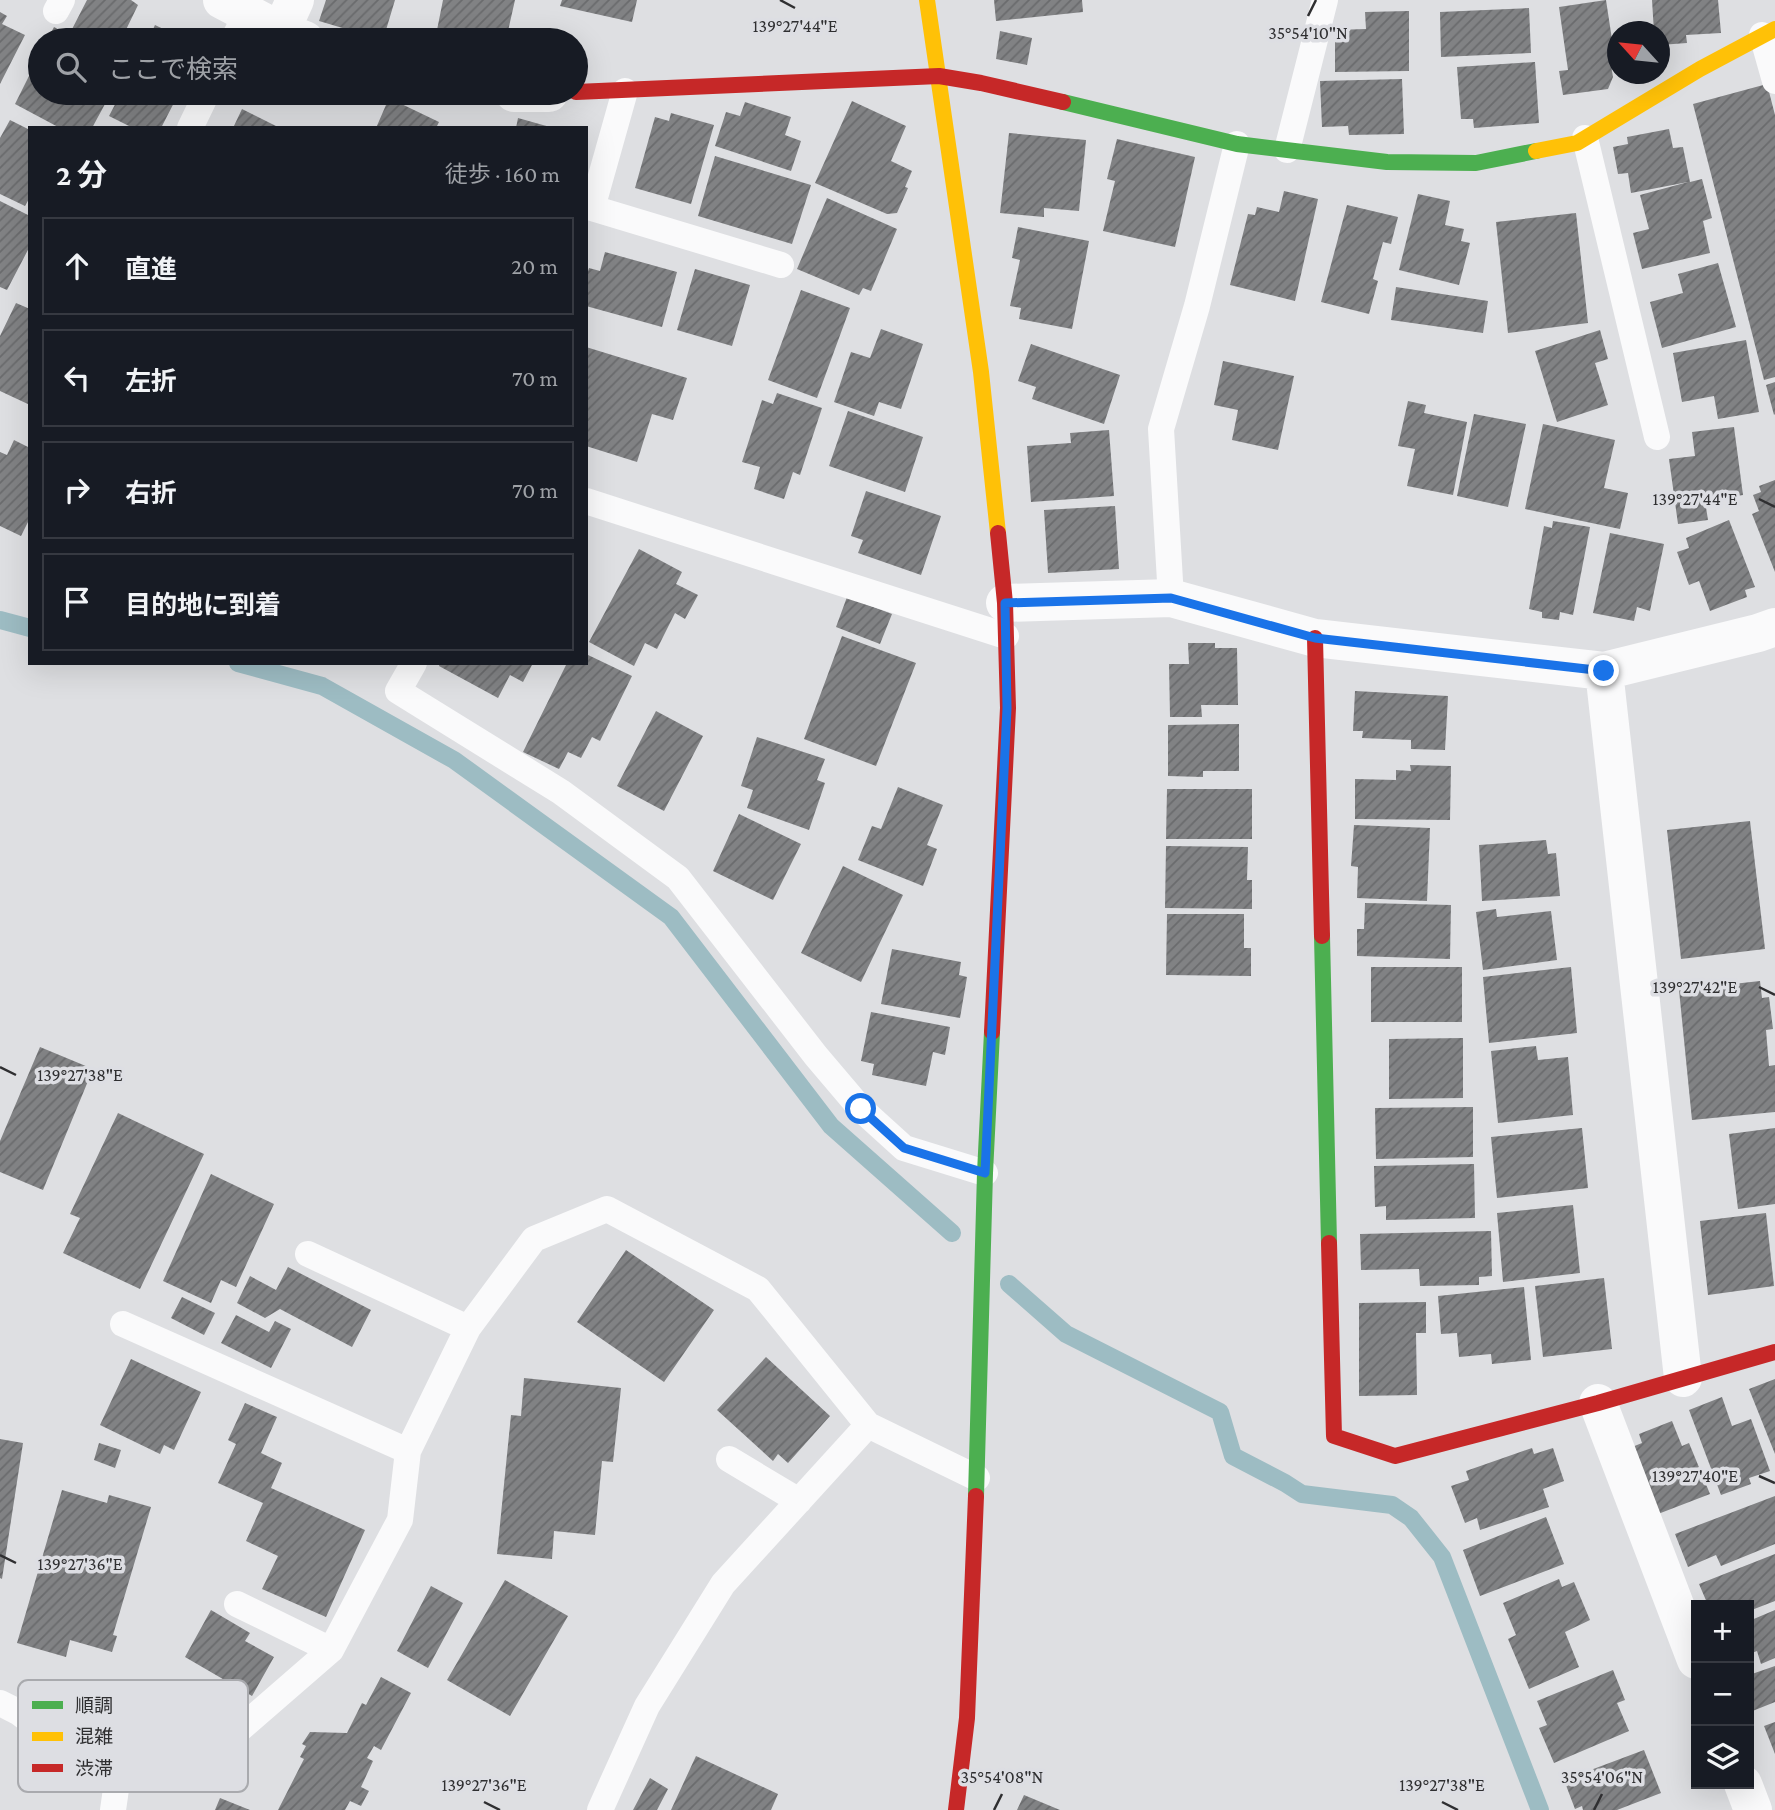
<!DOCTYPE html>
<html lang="ja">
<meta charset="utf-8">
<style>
:root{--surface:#171b24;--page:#20242c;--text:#f1f3f6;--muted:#9ea1a6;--line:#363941}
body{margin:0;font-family:"Crimson Pro","Noto Sans JP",serif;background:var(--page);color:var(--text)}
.controls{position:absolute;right:21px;bottom:21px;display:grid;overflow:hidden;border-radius:0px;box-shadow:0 7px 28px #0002}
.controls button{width:63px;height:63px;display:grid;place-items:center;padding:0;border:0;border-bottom:2px solid var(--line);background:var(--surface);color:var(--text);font:35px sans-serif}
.compass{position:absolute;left:1607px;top:21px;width:63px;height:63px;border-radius:50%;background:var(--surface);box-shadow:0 7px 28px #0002;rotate:297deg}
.stop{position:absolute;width:21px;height:21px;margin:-16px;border:5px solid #1a73e8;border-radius:50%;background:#fff}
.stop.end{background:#1a73e8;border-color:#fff;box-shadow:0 2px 7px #0008}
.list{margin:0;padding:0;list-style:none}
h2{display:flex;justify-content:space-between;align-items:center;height:91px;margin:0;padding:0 28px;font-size:30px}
h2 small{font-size:23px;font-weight:400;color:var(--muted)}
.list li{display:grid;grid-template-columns:46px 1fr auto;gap:21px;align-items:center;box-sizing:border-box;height:98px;margin:0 14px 14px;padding:0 14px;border:2px solid var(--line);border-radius:0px}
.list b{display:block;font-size:26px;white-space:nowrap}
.list em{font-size:23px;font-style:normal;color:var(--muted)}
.icon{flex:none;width:38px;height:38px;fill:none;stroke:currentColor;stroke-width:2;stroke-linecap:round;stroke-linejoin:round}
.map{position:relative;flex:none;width:1775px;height:1810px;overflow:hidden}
.search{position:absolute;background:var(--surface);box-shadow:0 7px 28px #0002;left:28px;top:28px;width:560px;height:77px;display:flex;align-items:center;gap:18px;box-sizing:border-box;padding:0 24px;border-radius:38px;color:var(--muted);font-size:26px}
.panel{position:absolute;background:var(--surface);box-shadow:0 7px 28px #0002;left:28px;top:126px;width:560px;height:539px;border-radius:0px}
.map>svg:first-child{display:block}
</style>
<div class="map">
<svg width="1775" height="1810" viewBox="0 0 1775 1810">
<defs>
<pattern id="building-hatch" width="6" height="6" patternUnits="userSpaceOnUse" patternTransform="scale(1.75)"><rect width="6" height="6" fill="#818284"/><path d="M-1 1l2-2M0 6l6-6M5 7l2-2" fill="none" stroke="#6a6b6d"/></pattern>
</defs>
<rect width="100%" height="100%" fill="#dedfe2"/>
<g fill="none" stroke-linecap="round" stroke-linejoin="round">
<path stroke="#9dbcc3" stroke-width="18" d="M0,620L30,628
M238,663L322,686L454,760L671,917L831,1126L952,1233
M1009,1284L1066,1334L1220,1412L1233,1456L1285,1483L1302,1494L1392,1505L1411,1518L1442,1557L1540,1810"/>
</g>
<path fill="url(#building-hatch)" d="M87,0H131L138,5L121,40H47L54,27L69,35Z
M326,0H395L383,40L319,21Z
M443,0H515L506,40H435Z
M562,0H637L632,22L560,6Z
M994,0H1082L1083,12L996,21Z
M1606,0L1613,46L1608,47L1613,77L1608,89L1563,95L1559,71L1568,70L1559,7Z
M1652,0H1718L1721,33L1686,35L1687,43L1660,45V32H1654Z
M1529,8L1531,53L1441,57L1440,12Z
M1409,11V71L1335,72V30L1366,29L1365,12Z
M0,12L7,16L2,24L25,35L0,84Z
M155,25L186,40H148Z
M1000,31L1032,38L1027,65L996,59Z
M40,54V93H111L92,128H60L15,104Z
M1535,62L1539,123L1474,128L1473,119H1461L1457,67Z
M1402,79L1404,134L1349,135L1348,126L1322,127L1320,81Z
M1767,84L1775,115V377L1764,380L1693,104Z
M121,93H179L161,128H133L109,116Z
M389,98L439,122L436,128H376Z
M852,101L906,126L891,161L912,171L905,187L908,188L897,213L887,214L815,183Z
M745,102L791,117L785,135L801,141L791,171L715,146L726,112L740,116Z
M242,109L280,128H233Z
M671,113L714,125L691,204L635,188L655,117L669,121Z
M518,118L550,127V128H516Z
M10,120L30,130V197L25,206L0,194V138Z
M1669,129L1673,148L1683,147L1690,182L1702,179L1712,218L1703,221L1710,253L1642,269L1633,233L1649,229L1640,195L1688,182L1631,193L1628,173L1618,174L1613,147L1628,144L1627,137Z
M1009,133L1086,140L1079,211L1044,208V217L1000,213Z
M1117,139L1195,157L1175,247L1103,231L1115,181L1107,179Z
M715,156L811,185L792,244L698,216Z
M1284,191L1318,199L1295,301L1230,285L1248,214L1255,215L1257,207L1279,212Z
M1418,194L1450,201L1445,225L1464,229L1461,241L1470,243L1459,285L1399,270Z
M827,198L897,229L871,291L863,288L859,295L797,269Z
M0,201L30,216V246L7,290L0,287Z
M1347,205L1398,217L1391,244L1383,242L1373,279L1378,281L1369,314L1321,302Z
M1576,213L1588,323L1508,333L1496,222Z
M1018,227L1089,241L1072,329L1019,319L1021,308L1010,306L1020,260L1012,258Z
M605,252L677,272L662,327L586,306V277L589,268L600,271Z
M1718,263L1736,327L1662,348L1650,302L1683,293L1678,274Z
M695,269L750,285L732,346L677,330Z
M1396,287L1488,301L1483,333L1391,320Z
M801,290L850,308L817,398L768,380Z
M16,303L30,309V405L0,391V336Z
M881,329L923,344L901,409L879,402L874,416L834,402L851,352L870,358Z
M1600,330L1608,359L1595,363L1608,405L1557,422L1535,351Z
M1746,340L1759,412L1718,419L1714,396L1682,402L1673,353Z
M1031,344L1120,375L1104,424L1032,399L1036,387L1018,381Z
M586,347L687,378L673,420L652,414L637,462L586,446Z
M1223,361L1294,376L1278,450L1232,440L1238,410L1214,405Z
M1775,382V414L1774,415L1766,385Z
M777,393L822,408L800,475L793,472L784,499L754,489L760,467L742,462L762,400L773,404Z
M1408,401L1426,405L1424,413L1467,422L1453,495L1407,486L1415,449L1398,446Z
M848,411L923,437L905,492L829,466Z
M1474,414L1526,424L1508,507L1457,496Z
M1543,424L1615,440L1604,488L1628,493L1620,529L1525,509Z
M1734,427L1743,495L1705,501L1708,520L1678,524L1669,459L1695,456L1692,432Z
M1109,430L1114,496L1031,502L1027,446L1071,443L1070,433Z
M14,440L30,448V518L21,536L0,526V452L7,455Z
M1775,480V572L1752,514L1759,511L1753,495L1761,492L1759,486Z
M866,491L941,516L921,575L858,553L863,540L851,536Z
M1115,506L1119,569L1048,573L1044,510Z
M1729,520L1755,587L1745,590L1747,597L1710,611L1699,581L1689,585L1677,552L1689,548L1686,538Z
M1553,521L1590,527L1573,615L1560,612L1559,620L1542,618V612L1529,609L1544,526L1552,528Z
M1610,533L1664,544L1650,611L1637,607L1634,621L1593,613Z
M639,549L682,572L676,584L698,595L685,619L675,613L657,649L645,643L634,666L589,642Z
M847,597L892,614L880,644L836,627Z
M842,636L916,663L876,766L804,739Z
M1188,643H1215V648H1237L1238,705H1201L1202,717H1170L1169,664H1189Z
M586,654L632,676L600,741L592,737L581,758L568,752L559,769L523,752L567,663H586Z
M440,663H533L523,682L510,675L498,698L439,666Z
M1355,691L1448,696L1445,750L1411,749V740L1362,738L1363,731H1353Z
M656,711L703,736L664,811L617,786Z
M1239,724V771H1203V777L1168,776V725Z
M757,737L825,759L817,780L825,783L809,830L747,808L753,790L741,786Z
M1410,765L1451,766L1450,820L1355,819V779L1396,780V770L1411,771Z
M898,787L943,805L927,845L937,849L923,886L858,860L872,826L881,829Z
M1167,789H1252V839H1166Z
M739,814L801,844L773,900L713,871Z
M1750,821L1765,949L1681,959L1667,830Z
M1354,825L1430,828L1427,901L1357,898L1358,867L1351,866Z
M1546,840L1548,854L1556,853L1560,896L1482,901L1479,845Z
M1166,846L1248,847L1247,880H1252V909L1165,908Z
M843,866L903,895L861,982L801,953Z
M1365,903L1451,905L1450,959L1357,956V929H1364Z
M1496,909L1497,917L1551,911L1557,960L1483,970L1476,912Z
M1167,914H1244V948H1251V976L1166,975Z
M892,949L961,962L959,975L967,977L960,1018L881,1004Z
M1371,967H1462V1022H1371Z
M1571,967L1577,1033L1489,1043L1483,977Z
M1760,981L1762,998L1769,997L1773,1029L1766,1030L1769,1066L1775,1065V1112L1692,1120L1679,990Z
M871,1012L950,1027L945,1055L933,1052L926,1086L872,1075L874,1064L861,1061Z
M1463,1038V1098L1389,1099V1039Z
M1536,1046L1538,1060L1568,1057L1573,1115L1498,1123L1491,1051Z
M40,1047L93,1069L43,1190L0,1172V1141Z
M1473,1107V1157L1376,1159L1375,1108Z
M118,1113L204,1154L140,1289L63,1253L80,1218L70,1214Z
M1582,1128L1588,1188L1497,1198L1491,1137Z
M1775,1128V1204L1738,1209L1729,1134Z
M1474,1164L1475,1218L1386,1220V1206L1375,1207L1374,1166Z
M211,1174L274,1204L236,1287L221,1280L211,1303L163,1281Z
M1573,1205L1580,1273L1503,1282L1497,1213Z
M1766,1213L1774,1286L1708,1295L1700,1221Z
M1491,1231L1492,1276L1479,1277V1285L1420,1286L1419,1269L1361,1270L1360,1234Z
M626,1250L714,1310L664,1382L577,1322Z
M288,1267L371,1310L352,1347L280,1309L265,1318L237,1303L250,1276L276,1290Z
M1604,1278L1612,1349L1543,1357L1535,1286Z
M1524,1287L1531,1360L1492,1364L1491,1354L1459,1357L1457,1333L1441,1334L1438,1296Z
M182,1297L215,1313L204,1335L171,1318Z
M1426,1302V1333H1416L1417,1395L1359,1396V1303Z
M236,1315L269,1332L275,1321L291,1329L271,1368L221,1343Z
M766,1357L830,1416L788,1463L778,1454L773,1461L717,1410Z
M131,1359L201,1392L174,1450L164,1445L160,1454L100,1425Z
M524,1378L621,1388L613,1462L602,1461L595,1535L554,1531L552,1559L497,1554L511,1415L521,1416Z
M1775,1379V1454L1749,1389Z
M1722,1397L1732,1426L1751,1419L1770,1471L1749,1478L1751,1484L1721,1495L1689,1410Z
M245,1403L277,1417L261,1453L282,1463L271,1488L365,1530L326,1617L262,1589L278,1556L246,1541L263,1503L218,1483L236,1444L228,1440Z
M1672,1421L1682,1446L1689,1443L1710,1494L1658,1514L1632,1447L1642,1443L1639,1434Z
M0,1439L23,1443L2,1579L0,1578Z
M99,1443L121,1450L115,1468L94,1460Z
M1532,1448L1534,1454L1553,1448L1564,1481L1543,1489L1549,1507L1480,1530L1477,1518L1465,1523L1451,1486L1469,1480L1466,1471Z
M62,1490L107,1503L109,1495L151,1507L113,1635L117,1636L112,1652L70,1640L66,1657L17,1643Z
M1775,1496V1544L1721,1566L1716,1555L1688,1567L1675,1534Z
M1546,1517L1564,1564L1480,1596L1463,1550Z
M1775,1554V1601L1749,1611V1605H1708L1699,1584Z
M1559,1579L1562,1587L1574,1582L1590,1620L1565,1632L1579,1667L1529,1689L1508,1639L1516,1635L1503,1603Z
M505,1580L568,1616L510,1716L447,1680Z
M431,1586L463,1603L428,1668L397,1651Z
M211,1610L250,1633L245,1641L274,1657L252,1696L185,1657Z
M1775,1610V1658L1761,1664L1757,1651L1749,1654V1621Z
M1775,1666V1702L1750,1712L1749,1675Z
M1613,1670L1625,1700L1617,1703L1629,1731L1554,1763L1539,1728L1547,1725L1537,1701Z
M381,1677L411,1693L381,1750L374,1746L367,1758L373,1761L361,1787L369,1791L361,1806L350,1801L345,1810H278L304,1759L300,1757L306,1746L302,1744L310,1732L347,1733L362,1703L366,1705Z
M1775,1722V1754L1764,1726Z
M1644,1750L1661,1793L1617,1810H1583L1582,1806L1575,1809L1564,1780Z
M696,1756L778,1794L771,1810H671Z
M650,1778L668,1789L657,1810H633Z
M1024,1795L1060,1810H1017Z
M220,1798L250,1810H215Z"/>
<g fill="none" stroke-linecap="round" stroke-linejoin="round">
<path stroke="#fafafb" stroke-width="26" d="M56,11L62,0
M1762,35L1775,81
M233,40L247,13
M625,91L592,208L781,265
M190,128L207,93
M1585,138L1657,437
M1287,150L1325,0
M586,501L1006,636
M1171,598L1161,429L1197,306L1237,144
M414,663L398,691L561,792L678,878L816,1056L861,1109L904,1148L985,1173
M308,1254L468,1328
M123,1324L408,1451
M729,1459L799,1501
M237,1604L331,1650
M0,1703L18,1712L69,1751L118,1775L148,1757L240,1729L331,1650L400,1520L408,1451L468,1328L534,1239L607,1209L758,1289L868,1425
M113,1810L118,1775
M600,1810L647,1706L723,1584L868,1425L977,1478"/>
<path stroke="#fafafb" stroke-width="38" d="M222,0L281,31L305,40
M281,31L295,0
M514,93H549
M1005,603L1171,598L1315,638L1604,671L1758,633L1775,627
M1604,671L1683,1378
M1598,1403L1696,1660
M1743,1784L1753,1810"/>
<path stroke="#4caf50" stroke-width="16" d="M1063,102L1237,144L1387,162L1476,163L1536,151
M1322,936L1329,1243
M976,1496L985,1173L992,1032"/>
<path stroke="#ffc107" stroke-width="16" d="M927,0L981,372L998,533
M1536,151L1577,143L1700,69L1775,29"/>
<path stroke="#c62828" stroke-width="16" d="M576,92L939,76L981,83L1063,102
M1315,638L1322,936
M992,1032L1008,708L1005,603L998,533
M1329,1243L1334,1436L1395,1456L1598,1403L1775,1352
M956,1810L967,1718L976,1496"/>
</g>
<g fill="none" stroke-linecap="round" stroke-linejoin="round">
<path stroke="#1a73e8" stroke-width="9" d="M861,1109L904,1148L985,1173L1007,708L1005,603L1171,598L1315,638L1604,671"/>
</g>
<path fill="none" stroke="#2f2f31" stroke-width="2.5" d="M780,0L795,8M1308,16L1316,0M1759,499L1775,507M1759,987L1775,995M0,1067L16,1075M1759,1476L1775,1483M0,1555L16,1563M484,1802L500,1810M1442,1802L1458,1810M994,1810L1002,1794M1594,1810L1602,1794"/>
<rect x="18" y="1680" width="230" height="112" rx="10" fill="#dddee3" stroke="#a9aaae" stroke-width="2"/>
<rect x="32" y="1701" width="31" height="8" fill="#4caf50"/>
<rect x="32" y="1732" width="31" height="9" fill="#ffc107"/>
<rect x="32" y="1764" width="31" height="8" fill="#c62828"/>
<g font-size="19" fill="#2f2f31">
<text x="75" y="1712">順調</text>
<text x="75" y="1743">混雑</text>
<text x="75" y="1775">渋滞</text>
</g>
<g font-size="18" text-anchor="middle" fill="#2f2f31" stroke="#dddee3" stroke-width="7" stroke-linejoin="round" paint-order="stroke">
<text x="795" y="32">139°27'44"E</text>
<text x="1308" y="39">35°54'10"N</text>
<text x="1695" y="505">139°27'44"E</text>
<text x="1695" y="993">139°27'42"E</text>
<text x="80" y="1081">139°27'38"E</text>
<text x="1695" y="1482">139°27'40"E</text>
<text x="80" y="1570">139°27'36"E</text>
<text x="1002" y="1783">35°54'08"N</text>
<text x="1602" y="1783">35°54'06"N</text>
<text x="484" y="1791">139°27'36"E</text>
<text x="1442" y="1791">139°27'38"E</text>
</g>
</svg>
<div class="controls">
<button>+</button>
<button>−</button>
<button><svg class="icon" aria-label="layers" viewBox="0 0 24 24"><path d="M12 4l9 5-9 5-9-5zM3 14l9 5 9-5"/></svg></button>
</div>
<svg class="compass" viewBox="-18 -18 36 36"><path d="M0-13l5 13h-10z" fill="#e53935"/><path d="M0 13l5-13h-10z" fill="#9ea1a6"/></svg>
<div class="stop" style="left:861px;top:1109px"></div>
<div class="stop end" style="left:1604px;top:671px"></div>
<div class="search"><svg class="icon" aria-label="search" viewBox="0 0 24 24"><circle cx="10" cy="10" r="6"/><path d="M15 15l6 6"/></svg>ここで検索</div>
<section class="panel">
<h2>2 分<small>徒歩 · 160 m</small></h2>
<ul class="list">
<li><svg class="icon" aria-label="ahead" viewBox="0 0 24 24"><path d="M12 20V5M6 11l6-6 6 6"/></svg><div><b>直進</b></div><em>20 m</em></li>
<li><svg class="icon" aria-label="left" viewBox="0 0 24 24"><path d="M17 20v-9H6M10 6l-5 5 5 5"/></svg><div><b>左折</b></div><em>70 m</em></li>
<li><svg class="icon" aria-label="right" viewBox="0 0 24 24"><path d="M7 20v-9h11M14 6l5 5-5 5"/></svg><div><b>右折</b></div><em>70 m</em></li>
<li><svg class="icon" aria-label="arrive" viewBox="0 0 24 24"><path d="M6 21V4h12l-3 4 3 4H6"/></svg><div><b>目的地に到着</b></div></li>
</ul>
</section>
</div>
